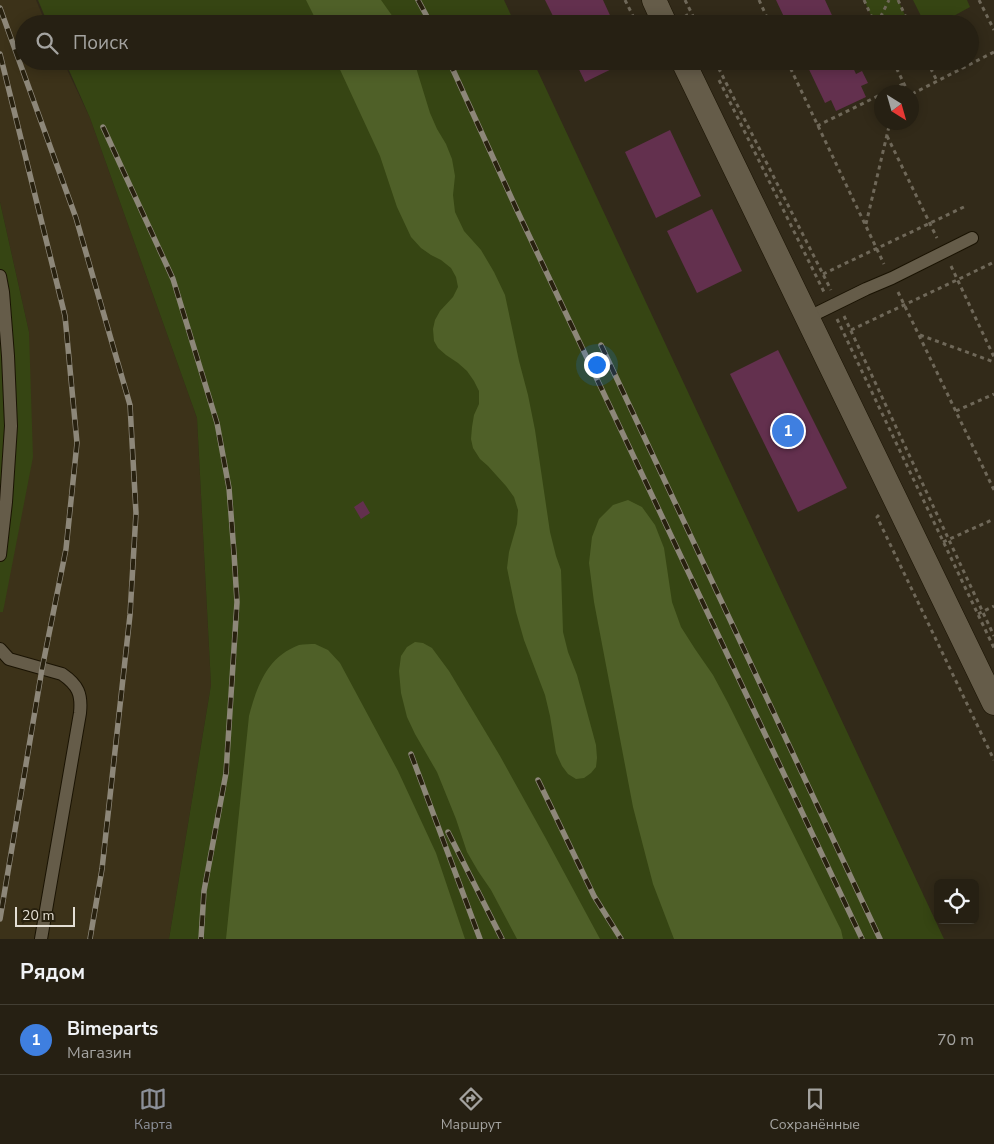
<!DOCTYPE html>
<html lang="ru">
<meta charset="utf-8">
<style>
:root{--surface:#262013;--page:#2e281c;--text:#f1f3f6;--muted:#a4a3a0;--line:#423e33;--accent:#8c9099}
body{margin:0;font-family:"Nunito Sans",sans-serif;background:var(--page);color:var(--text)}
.controls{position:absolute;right:15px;bottom:15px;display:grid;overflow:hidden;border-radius:8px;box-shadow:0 2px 12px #0003}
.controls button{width:45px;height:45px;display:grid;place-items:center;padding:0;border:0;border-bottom:1px solid var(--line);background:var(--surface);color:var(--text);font:25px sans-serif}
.compass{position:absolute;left:874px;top:85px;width:45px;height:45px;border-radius:50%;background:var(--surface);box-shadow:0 2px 12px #0003;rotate:143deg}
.scale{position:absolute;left:15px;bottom:12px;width:60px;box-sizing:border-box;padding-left:5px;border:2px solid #e4dfd4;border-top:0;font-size:14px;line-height:18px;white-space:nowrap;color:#e4dfd4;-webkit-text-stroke:4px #28210f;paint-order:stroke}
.you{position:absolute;left:596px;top:364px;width:18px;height:18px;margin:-12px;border:4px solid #fff;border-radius:50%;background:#1a73e8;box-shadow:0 0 0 8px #1a73e833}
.badge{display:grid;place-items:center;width:32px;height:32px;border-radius:50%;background:var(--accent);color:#fff;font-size:16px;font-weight:700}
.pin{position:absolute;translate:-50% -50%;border:2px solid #fff;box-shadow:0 1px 5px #0006}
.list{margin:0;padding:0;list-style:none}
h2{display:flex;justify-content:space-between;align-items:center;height:65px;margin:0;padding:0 20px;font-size:21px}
h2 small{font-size:16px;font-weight:400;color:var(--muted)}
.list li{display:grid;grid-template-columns:32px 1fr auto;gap:15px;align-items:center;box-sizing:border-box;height:70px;padding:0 20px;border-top:1px solid var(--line)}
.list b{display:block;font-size:19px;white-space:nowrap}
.list p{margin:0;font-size:16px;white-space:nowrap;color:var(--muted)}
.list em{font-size:16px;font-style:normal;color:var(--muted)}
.icon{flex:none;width:28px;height:28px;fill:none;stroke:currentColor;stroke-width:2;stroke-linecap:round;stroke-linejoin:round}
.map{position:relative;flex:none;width:994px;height:939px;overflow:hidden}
.search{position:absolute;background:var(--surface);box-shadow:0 2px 12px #0003;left:15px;right:15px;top:15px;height:55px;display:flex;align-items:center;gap:12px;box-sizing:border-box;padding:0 18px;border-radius:28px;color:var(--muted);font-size:19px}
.sheet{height:135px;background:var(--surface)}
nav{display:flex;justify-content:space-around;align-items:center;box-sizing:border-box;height:70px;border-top:1px solid var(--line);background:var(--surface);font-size:14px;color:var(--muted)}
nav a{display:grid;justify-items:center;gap:2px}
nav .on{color:var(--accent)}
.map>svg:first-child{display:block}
</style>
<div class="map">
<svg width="994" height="939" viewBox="0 0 994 939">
<rect width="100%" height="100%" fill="#322a19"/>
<path fill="#3c3219" d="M0,0H36L46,24H24V61H63L90,118L197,418L211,685L169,939H0V612H3L29,332L0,202Z"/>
<path fill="#364513" d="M38,0H504L515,24H48Z
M864,0H898L909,24H875Z
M913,0H967L970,7L939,24H925Z
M65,61H533L944,939H169L211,685L197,418L90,118Z
M0,202L29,332L33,457L3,612H0Z"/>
<path fill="#4f6028" d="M306,0H381L398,24H318Z
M336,61H414L430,113L437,129L446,144L452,159L455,176L453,195L455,212L464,231L481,250L494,272L505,295L519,361L528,395L535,430L550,532L556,556L561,570L563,632L568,652L577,675L596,745L597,758L596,767L591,773L584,778L576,779L568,774L562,766L556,753L550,716L545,695L524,640L516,612L507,568L509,552L517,524L518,510L514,497L506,486L488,466L480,459L473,448L471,439L472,427L474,415L479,404V391L474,381L467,371L458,363L446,355L438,348L434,341L433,329L435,320L440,311L453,297L458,287L456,277L451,268L441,260L431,255L421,248L411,237L397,207L380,156Z
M628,500L642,507L655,525L664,548L672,602L681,627L695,649L713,675L728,703L841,930L843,939H674L653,884L633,807L594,602L589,563L592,537L599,519L613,505Z
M415,642L423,643L432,648L449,671L500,756L545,837L600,939H517L491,890L478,871L467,852L456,819L437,772L415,734L407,717L401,693L399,671L401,656L407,647Z
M315,644L328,650L340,663L398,771L436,853L465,939H226L249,716C257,686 267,657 299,645C304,644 310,644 315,644Z"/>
<path fill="#63304e" d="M545,0H603L614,24H557Z
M776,0H825L836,24H794L791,16L785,19Z
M575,61H628L585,82Z
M805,61H850L856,74L862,71L868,83L861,86L866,97L836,111L831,100L825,103Z
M670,130L701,196L656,218L625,152Z
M712,209L742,271L697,293L667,231Z
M778,350L847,488L798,512L730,374Z
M363,501L370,513L361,519L354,507Z"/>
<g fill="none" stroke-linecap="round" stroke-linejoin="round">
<defs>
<path id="service" d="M0,276L3,292L8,356L11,426L6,502L0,555
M807,318L866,289L892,278L972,238
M0,649L9,659L62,674C78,685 82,694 80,713L41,939"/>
<path id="minor" d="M654,0L665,24
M683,61L994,703"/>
</defs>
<use href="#service" stroke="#1a1303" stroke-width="14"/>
<use href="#minor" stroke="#1a1303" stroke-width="25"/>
<path stroke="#6f6859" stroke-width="3" stroke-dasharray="4 4" stroke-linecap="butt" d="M625,0L633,16L639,19
M685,0L697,24
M759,0L770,24
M864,0L875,24
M898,0L909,24
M979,0L994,30
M686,14L691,24
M877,24L889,0
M715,61L831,290
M787,61L884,264
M893,61L908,92
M927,61L937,81
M947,61L962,68
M719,80L825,294
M885,92L903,84
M912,94L994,52
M817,126L882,94
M887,136L937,238
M866,224L890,122
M951,266L994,357
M823,274L966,206
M898,292L994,490
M844,316L994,636
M837,319L994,648
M851,330L957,280L994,262
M920,335L994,362
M956,411L994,394
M879,515L877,517L994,760
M943,542L994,519
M978,614L994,606"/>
<use href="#service" stroke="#655c49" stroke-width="12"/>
<use href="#minor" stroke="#655c49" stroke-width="24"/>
<defs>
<path id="rail" d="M418,0L431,24
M0,8L76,218L130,405L136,513L130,615L102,869L90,939
M0,54L65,316L77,443L66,549L42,669L0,919
M449,61L516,208L862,939
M103,127L173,279L217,423L229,488L234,553L237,602L226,773L204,891L201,939
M601,345L880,939
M411,754L480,939
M538,780L594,896L621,939
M448,832L502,939"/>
</defs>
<use href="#rail" stroke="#8d8779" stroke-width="5.5"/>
<use href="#rail" stroke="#28210f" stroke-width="4" stroke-dasharray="11" stroke-linecap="butt"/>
</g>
</svg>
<div class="controls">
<button><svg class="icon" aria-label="locate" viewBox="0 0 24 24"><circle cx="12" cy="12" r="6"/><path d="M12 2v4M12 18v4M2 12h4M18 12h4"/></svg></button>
</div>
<svg class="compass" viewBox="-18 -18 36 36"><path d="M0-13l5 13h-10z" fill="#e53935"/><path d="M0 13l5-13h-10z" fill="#a4a3a0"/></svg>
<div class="scale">20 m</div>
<div class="you"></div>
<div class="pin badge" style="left:788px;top:431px;background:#3f7fe0">1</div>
<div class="search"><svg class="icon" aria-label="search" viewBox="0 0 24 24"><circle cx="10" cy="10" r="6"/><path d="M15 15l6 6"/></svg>Поиск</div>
</div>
<section class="sheet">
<h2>Рядом<small></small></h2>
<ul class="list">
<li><span class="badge" style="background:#3f7fe0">1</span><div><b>Bimeparts</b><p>Магазин</p></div><em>70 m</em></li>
</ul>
</section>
<nav>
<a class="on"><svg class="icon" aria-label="map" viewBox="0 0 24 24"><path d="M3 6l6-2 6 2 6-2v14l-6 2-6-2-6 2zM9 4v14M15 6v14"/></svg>Карта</a>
<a><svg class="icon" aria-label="directions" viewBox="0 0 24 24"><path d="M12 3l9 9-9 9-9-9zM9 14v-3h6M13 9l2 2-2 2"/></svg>Маршрут</a>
<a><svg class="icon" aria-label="saved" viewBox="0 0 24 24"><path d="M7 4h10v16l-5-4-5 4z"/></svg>Сохранённые</a>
</nav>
